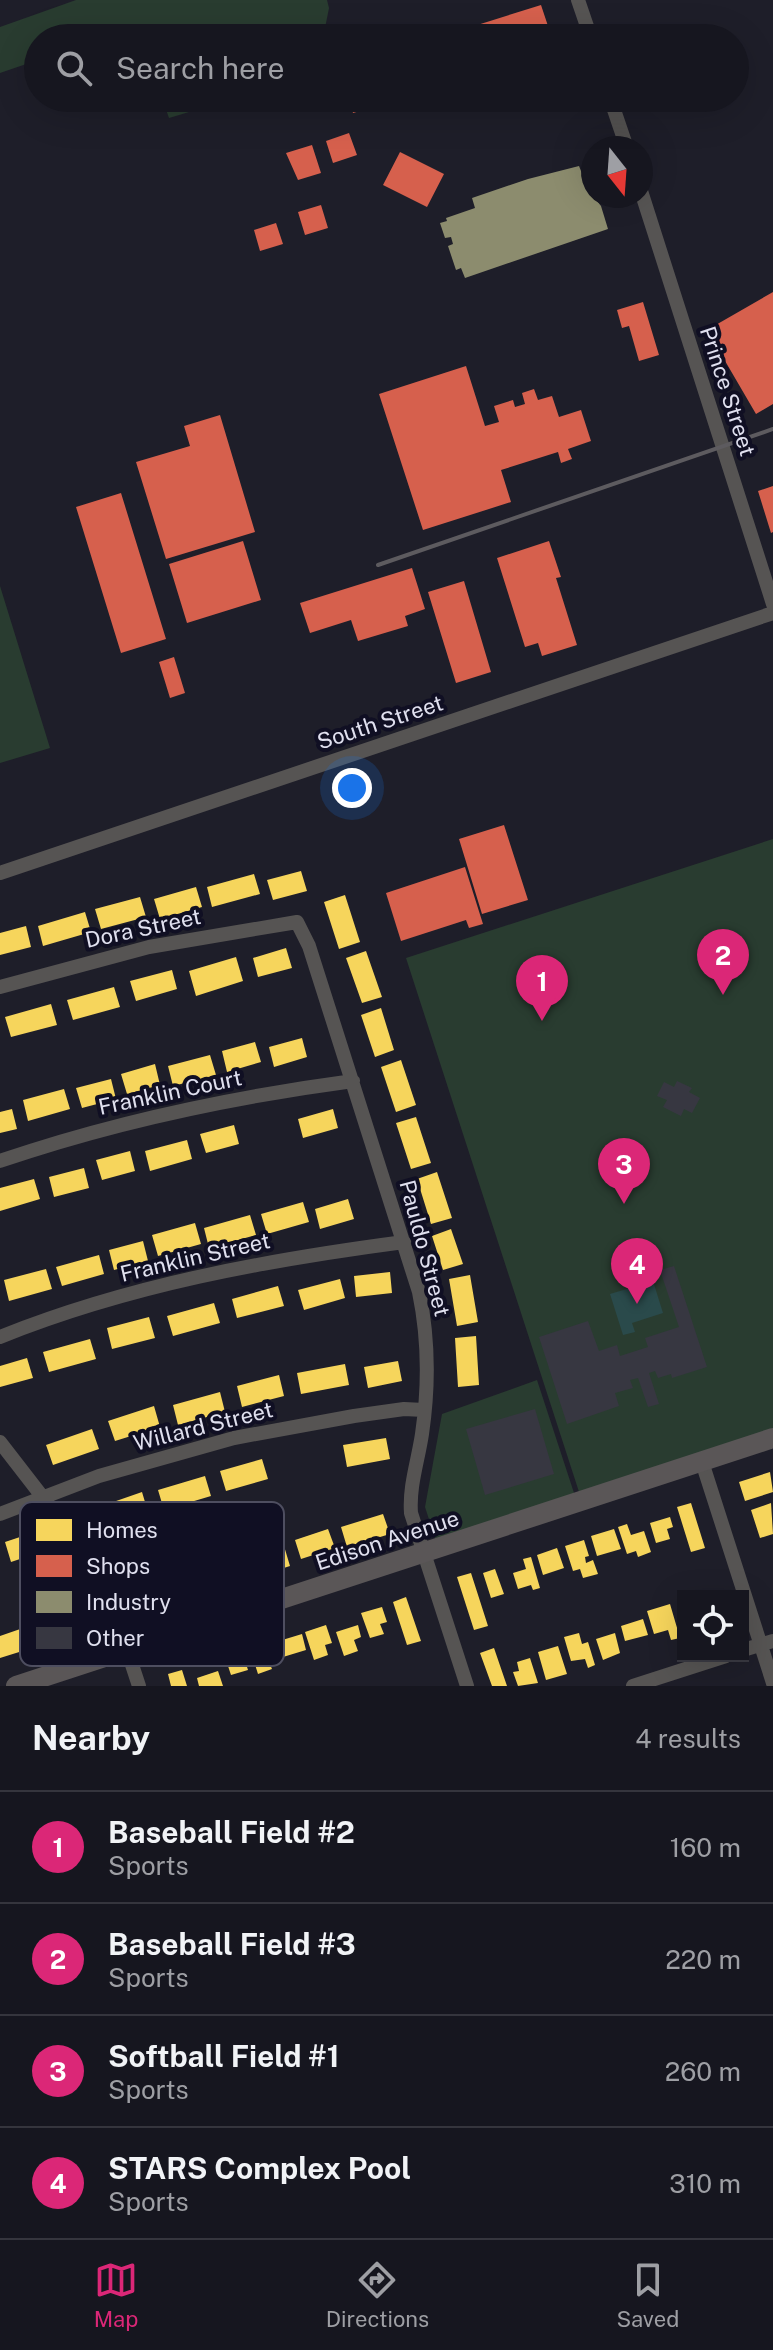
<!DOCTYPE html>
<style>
:root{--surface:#16161f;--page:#1f1f28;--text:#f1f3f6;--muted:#9e9fa4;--line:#35353d;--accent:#db2777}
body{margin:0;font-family:"Public Sans",sans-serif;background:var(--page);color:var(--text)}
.controls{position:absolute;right:24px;bottom:24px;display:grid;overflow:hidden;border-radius:0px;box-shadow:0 8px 32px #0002}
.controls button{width:72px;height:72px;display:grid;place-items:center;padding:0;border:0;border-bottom:2px solid var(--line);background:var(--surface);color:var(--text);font:40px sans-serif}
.compass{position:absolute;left:581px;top:136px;width:72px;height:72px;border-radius:50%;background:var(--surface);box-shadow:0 8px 32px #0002;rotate:163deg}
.you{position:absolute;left:352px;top:788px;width:28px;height:28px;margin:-20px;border:6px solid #fff;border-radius:50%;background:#1a73e8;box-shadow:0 0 0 12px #1a73e833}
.badge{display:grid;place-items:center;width:52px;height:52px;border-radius:50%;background:var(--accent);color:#fff;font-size:26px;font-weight:700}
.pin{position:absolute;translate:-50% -66px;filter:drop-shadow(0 2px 4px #0008)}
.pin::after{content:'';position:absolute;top:42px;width:28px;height:24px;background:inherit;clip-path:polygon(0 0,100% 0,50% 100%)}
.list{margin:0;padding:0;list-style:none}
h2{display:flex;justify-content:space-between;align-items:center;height:104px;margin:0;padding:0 32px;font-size:34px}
h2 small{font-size:26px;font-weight:400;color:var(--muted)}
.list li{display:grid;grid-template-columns:52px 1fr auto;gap:24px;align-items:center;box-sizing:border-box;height:112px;padding:0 32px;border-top:2px solid var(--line)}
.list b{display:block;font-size:30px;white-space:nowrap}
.list p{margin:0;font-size:26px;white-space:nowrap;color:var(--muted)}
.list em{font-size:26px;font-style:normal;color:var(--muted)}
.icon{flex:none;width:44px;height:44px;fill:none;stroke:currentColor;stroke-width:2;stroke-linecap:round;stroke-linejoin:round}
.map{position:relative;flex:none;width:773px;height:1686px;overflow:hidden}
.search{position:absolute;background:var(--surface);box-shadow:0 8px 32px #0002;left:24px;right:24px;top:24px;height:88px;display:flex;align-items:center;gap:20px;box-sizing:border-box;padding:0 28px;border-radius:44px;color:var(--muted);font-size:30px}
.sheet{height:552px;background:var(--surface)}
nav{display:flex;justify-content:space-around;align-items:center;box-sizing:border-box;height:112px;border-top:2px solid var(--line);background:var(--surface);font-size:22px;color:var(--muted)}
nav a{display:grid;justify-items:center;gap:4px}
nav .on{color:var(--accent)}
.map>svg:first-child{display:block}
</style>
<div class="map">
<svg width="773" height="1686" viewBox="0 0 773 1686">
<rect width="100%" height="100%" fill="#1e1e29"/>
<path fill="#293c30" d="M76,0H327L329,8L323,38H141L137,26L102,38H38V60L0,73V27Z
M162,98H236L169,118Z
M0,586L50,748L0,763Z
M773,839V1432L580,1495L406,958Z
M537,1380L575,1496L436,1541L425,1507L442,1414Z"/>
<path fill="#2a4a4b" d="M653,1281L663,1313L632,1323L635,1332L623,1335L610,1294Z"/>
<path fill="#f6d55c" d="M301,871L307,891L273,900L267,880Z
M254,874L260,894L212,907L207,887Z
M196,887L202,907L160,919L154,899Z
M345,895L360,942L339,949L324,902Z
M140,897L146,917L101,929L95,909Z
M85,912L91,932L43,946L38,926Z
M26,926L31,947L0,955V933Z
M286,948L292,968L258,977L253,958Z
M366,951L382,997L362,1003L346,958Z
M236,957L243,981L196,996L189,971Z
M172,970L177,989L136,1001L130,981Z
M114,987L120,1007L73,1020L67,1000Z
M51,1004L57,1025L11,1037L5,1017Z
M381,1008L394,1050L375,1057L361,1015Z
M302,1038L307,1057L274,1067L269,1047Z
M255,1042L261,1062L227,1072L222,1051Z
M210,1055L216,1075L173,1086L168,1066Z
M401,1060L416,1105L396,1112L381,1067Z
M155,1064L160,1085L127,1094L121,1074Z
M111,1079L116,1099L82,1108L76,1088Z
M64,1089L70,1109L28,1121L23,1100Z
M12,1109L17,1129L0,1133V1112Z
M333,1109L338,1128L303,1138L298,1119Z
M416,1117L431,1163L411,1169L396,1123Z
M234,1125L239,1144L206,1153L200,1134Z
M187,1140L192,1159L150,1171L145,1151Z
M130,1151L135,1171L102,1180L96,1160Z
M84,1168L89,1188L54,1197L49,1177Z
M437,1172L452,1218L431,1224L417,1179Z
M34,1179L40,1199L0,1211V1188Z
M348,1199L354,1219L320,1229L315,1209Z
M303,1202L309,1222L267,1234L261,1214Z
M250,1215L256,1235L209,1248L204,1228Z
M195,1223L201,1244L158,1256L152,1235Z
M451,1229L463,1264L443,1270L432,1236Z
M143,1241L148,1261L114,1270L109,1250Z
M99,1255L104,1274L62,1286L56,1267Z
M46,1269L52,1289L9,1301L4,1280Z
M390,1272L392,1293L356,1297L354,1276Z
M470,1275L478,1322L457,1326L449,1279Z
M340,1279L345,1298L304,1310L298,1290Z
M278,1286L284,1306L237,1318L232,1299Z
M214,1303L220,1323L173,1336L167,1316Z
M149,1317L155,1338L112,1349L107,1328Z
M476,1336L479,1385L458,1387L455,1338Z
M90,1339L96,1359L49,1372L43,1352Z
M27,1358L33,1378L0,1387V1366Z
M398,1361L402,1381L368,1388L364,1367Z
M345,1364L349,1385L301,1394L297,1373Z
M279,1375L284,1396L242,1407L237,1386Z
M220,1392L225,1412L178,1425L173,1405Z
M154,1406L160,1427L115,1441L108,1421Z
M92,1429L99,1449L53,1465L46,1445Z
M386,1438L390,1459L347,1467L343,1445Z
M262,1459L268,1479L226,1491L220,1471Z
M770,1472L773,1492L745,1501L739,1482Z
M205,1476L211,1496L164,1510L158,1490Z
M142,1492L148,1512L103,1527L96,1508Z
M691,1503L705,1548L691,1552L677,1507Z
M771,1503L773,1534L760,1538L751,1510Z
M383,1514L390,1534L347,1547L341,1527Z
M670,1517L673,1527L667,1529L670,1539L656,1543L650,1523Z
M627,1524L631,1535L644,1531L651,1552L638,1557L636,1551L627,1554L618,1527Z
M328,1529L335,1548L301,1559L295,1540Z
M614,1529L621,1549L597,1556L591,1536Z
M38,1531L44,1551L11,1562L5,1542Z
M584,1540L589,1556L585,1557L586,1563L593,1560L598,1574L583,1578L580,1569L573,1571L565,1546Z
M284,1546L290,1566L249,1579L242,1559Z
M557,1548L564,1568L543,1575L537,1555Z
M531,1557L540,1588L533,1590L531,1585L518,1589L513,1573L526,1569L523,1559Z
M495,1569L504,1594L491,1598L483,1573Z
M471,1573L488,1626L474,1630L457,1577Z
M406,1597L421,1641L407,1645L393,1602Z
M670,1604L680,1638L671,1640L668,1630L654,1634L647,1611Z
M382,1607L387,1622L380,1624L384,1634L370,1638L361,1613Z
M643,1619L648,1635L625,1641L621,1626Z
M326,1625L332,1643L325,1645L328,1655L314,1660L305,1632Z
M358,1625L361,1637L354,1640L358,1651L344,1656L336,1632Z
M26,1627L32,1648L0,1658V1636Z
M579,1633L582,1644L588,1642L595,1665L588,1668L585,1659L571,1661L564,1637Z
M615,1633L620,1653L603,1660L596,1639Z
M302,1634L306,1650L283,1657L279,1641Z
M272,1642L277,1660L269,1662L272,1669L258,1674L250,1649Z
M558,1646L567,1674L546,1680L538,1652Z
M494,1648L507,1686H492L480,1653Z
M242,1651L248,1670L231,1675L225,1657Z
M530,1658L538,1683L518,1686L513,1672L519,1671L517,1662Z
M182,1670L187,1686H171L168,1674Z
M218,1671L223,1686H199L197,1678Z"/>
<path fill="#d6604d" d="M541,5L552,38H440L439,37Z
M349,98H401V99L353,113Z
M349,133L357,155L333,163L326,141Z
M312,145L321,173L298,180L286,153Z
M400,152L444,174L427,207L383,185Z
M321,205L328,228L305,235L298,212Z
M276,223L283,244L260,251L254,230Z
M773,292V404L756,414L707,330Z
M643,302L659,355L639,361L629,326L622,328L617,310Z
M466,366L485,426L499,422L494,406L513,400L515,407L525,404L522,393L534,389L538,400L552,396L559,417L581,410L591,441L568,449L572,459L561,463L558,452L501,470L511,502L423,530L379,394Z
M220,415L255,532L166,559L136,462L190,446L184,426Z
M773,486V532L771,533L758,491Z
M121,493L166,639L121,653L76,507Z
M243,541L261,600L187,623L169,564Z
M549,541L561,577L556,578L577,645L542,656L538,643L525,647L497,558Z
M412,568L425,609L405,616L408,626L358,641L351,620L310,633L300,603Z
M464,581L491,672L456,683L428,592Z
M174,657L185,693L170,698L159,662Z
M504,825L528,900L482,914L459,839Z
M465,867L483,924L469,928L466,920L401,941L386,893Z"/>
<path fill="#8c8c6e" d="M579,166L583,176L587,174L593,196L601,206L608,229L465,278L461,268L456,270L448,246L453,244L451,237L445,238L440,223L447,221L446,218L475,208L472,198L528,179Z"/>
<path fill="#373741" d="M677,1081L692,1088L689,1092L700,1098L692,1113L684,1109L681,1116L663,1107L667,1100L657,1096L664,1082L674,1087Z
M674,1266L707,1367L672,1378L671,1374L658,1378L655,1371L649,1373L659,1404L648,1407L638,1378L630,1380L633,1388L615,1393L619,1406L567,1424L539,1337L588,1321L599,1351L617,1345L620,1356L648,1347L645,1338L679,1327L660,1270Z
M535,1409L554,1474L485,1495L466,1429Z"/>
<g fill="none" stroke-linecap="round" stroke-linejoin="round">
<path stroke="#565453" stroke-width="14" d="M578,0L591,38
M610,98L627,148
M641,191L773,604
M0,873L773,613
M0,987L149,947L297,922L309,946L419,1292C429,1340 429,1386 422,1434C418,1461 409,1486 411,1513L467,1686
M0,1161C114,1122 233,1097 353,1081
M0,1337C129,1285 267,1260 404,1242
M0,1442L89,1557L110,1598L139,1686
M702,1462L773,1683
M0,1514L99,1476L234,1438L354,1416L404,1409L424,1410
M743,1650L773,1641
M633,1686L726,1656"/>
<path stroke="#5a5657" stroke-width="20" d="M16,1686L773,1438"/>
<path stroke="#5d5b5f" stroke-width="4" d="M378,565L773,429"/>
</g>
<g text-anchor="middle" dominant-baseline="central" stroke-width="8" stroke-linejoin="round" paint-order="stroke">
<g font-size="22" fill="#e0e0ef" stroke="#100f23">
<text transform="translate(728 391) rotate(72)">Prince Street</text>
<text transform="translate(380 722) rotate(-18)">South Street</text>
<text transform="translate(143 928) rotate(-12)">Dora Street</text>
<text transform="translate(170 1092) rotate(-12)">Franklin Court</text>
<text transform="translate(425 1248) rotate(75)">Pauldo Street</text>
<text transform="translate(195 1257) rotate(-13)">Franklin Street</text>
<text transform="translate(203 1426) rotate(-14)">Willard Street</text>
<text transform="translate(387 1540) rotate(-18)">Edison Avenue</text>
</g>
</g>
<rect x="20" y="1502" width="264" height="164" rx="12" fill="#100f23" stroke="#4e4e60" stroke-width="2"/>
<rect x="36" y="1519" width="36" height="22" fill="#f6d55c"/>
<rect x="36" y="1555" width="36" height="22" fill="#d6604d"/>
<rect x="36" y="1591" width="36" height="22" fill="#8c8c6e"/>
<rect x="36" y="1627" width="36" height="22" fill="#373741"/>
<g font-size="22" fill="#e0e0ef">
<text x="86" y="1538">Homes</text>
<text x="86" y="1574">Shops</text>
<text x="86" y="1610">Industry</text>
<text x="86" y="1646">Other</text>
</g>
</svg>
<div class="controls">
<button><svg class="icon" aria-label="locate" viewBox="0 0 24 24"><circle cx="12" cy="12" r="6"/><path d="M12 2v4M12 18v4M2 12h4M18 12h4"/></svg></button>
</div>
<svg class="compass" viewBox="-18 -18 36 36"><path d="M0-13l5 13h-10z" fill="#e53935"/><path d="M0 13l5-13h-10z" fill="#9e9fa4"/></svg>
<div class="you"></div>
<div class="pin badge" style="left:542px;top:1021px">1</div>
<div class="pin badge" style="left:723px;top:995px">2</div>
<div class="pin badge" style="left:624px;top:1204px">3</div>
<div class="pin badge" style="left:637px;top:1304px">4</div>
<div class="search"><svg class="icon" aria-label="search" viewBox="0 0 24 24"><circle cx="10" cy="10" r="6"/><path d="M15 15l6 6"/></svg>Search here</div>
</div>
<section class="sheet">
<h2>Nearby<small>4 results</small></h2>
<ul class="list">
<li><span class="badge">1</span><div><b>Baseball Field #2</b><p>Sports</p></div><em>160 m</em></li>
<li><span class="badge">2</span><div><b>Baseball Field #3</b><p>Sports</p></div><em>220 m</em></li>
<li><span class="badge">3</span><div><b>Softball Field #1</b><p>Sports</p></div><em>260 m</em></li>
<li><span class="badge">4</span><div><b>STARS Complex Pool</b><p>Sports</p></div><em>310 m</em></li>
</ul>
</section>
<nav>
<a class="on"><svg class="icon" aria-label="map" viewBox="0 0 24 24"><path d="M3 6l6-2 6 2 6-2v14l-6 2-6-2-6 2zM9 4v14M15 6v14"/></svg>Map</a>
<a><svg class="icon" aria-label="directions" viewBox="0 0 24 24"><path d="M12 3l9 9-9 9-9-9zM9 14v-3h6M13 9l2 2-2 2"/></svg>Directions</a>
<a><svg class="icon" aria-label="saved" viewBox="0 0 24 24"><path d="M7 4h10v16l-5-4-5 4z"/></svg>Saved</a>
</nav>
